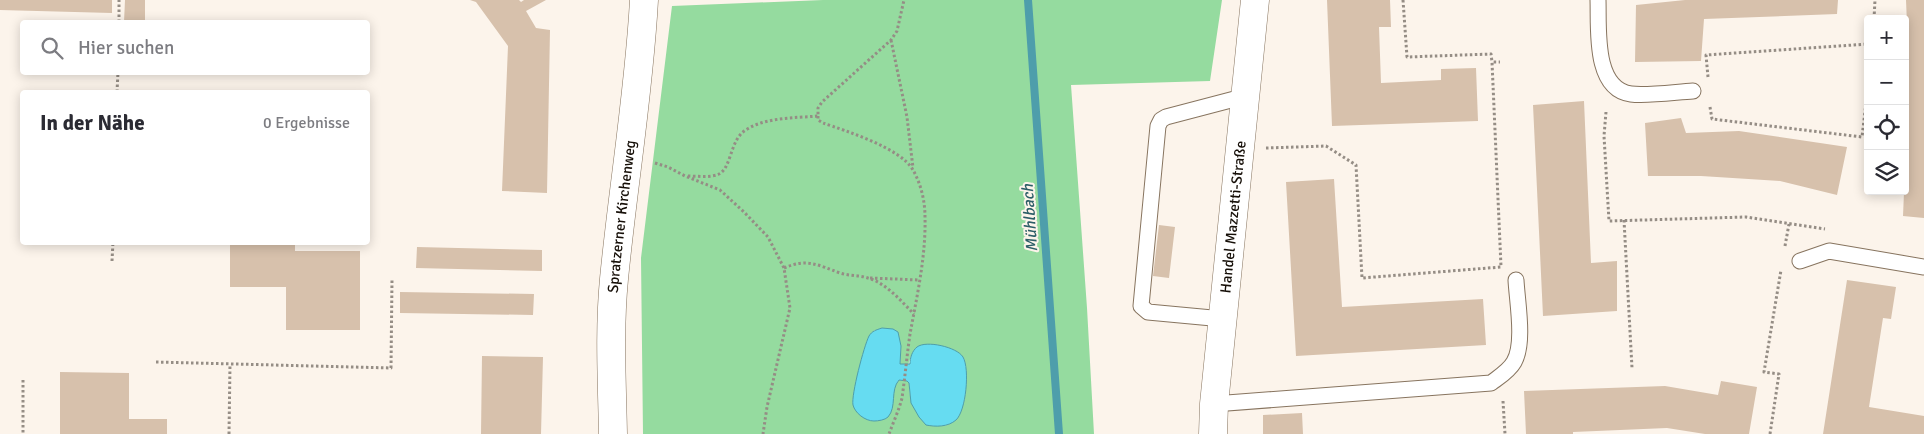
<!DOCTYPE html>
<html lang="de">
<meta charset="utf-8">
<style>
:root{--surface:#fff;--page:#f2f2f3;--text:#2b2b33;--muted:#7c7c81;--line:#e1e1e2}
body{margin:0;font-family:Signika,sans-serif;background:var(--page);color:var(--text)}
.controls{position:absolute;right:15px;top:15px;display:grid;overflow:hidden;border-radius:5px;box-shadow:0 2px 12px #0003}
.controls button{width:45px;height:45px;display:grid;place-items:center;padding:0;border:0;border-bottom:1px solid var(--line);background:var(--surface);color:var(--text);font:25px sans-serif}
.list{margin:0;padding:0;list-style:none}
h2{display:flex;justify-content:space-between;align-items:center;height:65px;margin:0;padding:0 20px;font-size:21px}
h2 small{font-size:16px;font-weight:400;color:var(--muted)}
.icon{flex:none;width:28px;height:28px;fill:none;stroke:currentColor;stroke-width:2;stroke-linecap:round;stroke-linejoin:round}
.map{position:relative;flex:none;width:1924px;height:434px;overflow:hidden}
.search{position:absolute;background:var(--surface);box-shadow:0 2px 12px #0003;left:20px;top:20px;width:350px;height:55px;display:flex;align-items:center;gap:12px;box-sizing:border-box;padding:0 18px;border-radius:5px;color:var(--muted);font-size:19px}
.panel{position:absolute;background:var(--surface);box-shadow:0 2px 12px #0003;left:20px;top:90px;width:350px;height:155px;border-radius:5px}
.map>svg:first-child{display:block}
</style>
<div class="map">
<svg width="1924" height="434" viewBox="0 0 1924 434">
<rect width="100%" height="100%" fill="#fcf4eb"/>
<path fill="#95db9f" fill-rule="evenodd" d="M823,0H1222L1210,81L1071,85L1087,308L1094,434H643L641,258L672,6ZM875,330L901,346L900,364L908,365L911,356L963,357L966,368L964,402L948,425L932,426L910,395L909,383L907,381L899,380L895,385L885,419L872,421C868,395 854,350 875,330Z"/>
<path fill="#66dcf1" stroke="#4e9eab" d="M882,328L893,329L898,332L901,346L900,364H910C910,358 912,351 917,347C926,340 957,347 963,357C970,369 966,411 956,420C948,427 936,427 926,425L919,417L911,403L909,383L907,381L899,380C890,390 897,407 888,417C885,420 878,421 874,421C865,421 855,413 853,405C851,395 864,346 869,336C872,331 876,330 882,328Z"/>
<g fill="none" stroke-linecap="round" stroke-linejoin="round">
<path stroke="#4e9eab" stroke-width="8" d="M1028,0L1059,434"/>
</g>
<path fill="#d7c1ac" d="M0,0H112V13L0,10Z
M125,0H145V22H124Z
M470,0H519L521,2L524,0H546L526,11L536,28L550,30L547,193L502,191L508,46L476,2Z
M1327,0H1390L1391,27H1379L1381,83L1441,80V69L1476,68L1478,121L1332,126Z
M1685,0H1838L1837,14L1704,19L1701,61L1635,62L1636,5Z
M1906,0H1924V218L1903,216L1909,73Z
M1584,101L1591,263L1617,261V311L1543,316L1533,105Z
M1681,118L1686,133L1739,131L1847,147L1837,195L1780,181L1701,176H1648L1645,123Z
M1334,179L1342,307L1483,299L1486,345L1296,356L1286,182Z
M1159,225L1175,227L1169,278L1153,276Z
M230,242H295V251H360V330H286V287H230Z
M417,247L542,250V271L416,268Z
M1847,280L1896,287L1891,319L1883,318L1869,407L1924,416V434H1823Z
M400,292L534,294L533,315L400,313Z
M482,356L543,357L541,434H481Z
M60,372L129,373V419H167V434H60Z
M1721,381L1757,387L1749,434H1705L1667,428L1573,432V434H1526L1524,391L1665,386L1718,395Z
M1302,413L1303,434H1263V415Z"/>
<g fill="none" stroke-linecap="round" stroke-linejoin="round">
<defs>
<path id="service" d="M1598,0C1599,27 1593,89 1631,94C1647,96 1676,92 1693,91
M1800,261L1829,251L1924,267
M1223,319L1148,312L1141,306L1158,126L1161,120L1166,117L1246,96
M1214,404L1491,383C1499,377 1509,371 1514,362C1525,343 1517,301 1516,280"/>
<g id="minor">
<path id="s1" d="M613,434C612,383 609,330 614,279C623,186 639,93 644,0"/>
<path id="s2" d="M1213,434L1214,404L1255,0"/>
</g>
</defs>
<use href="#service" stroke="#87745f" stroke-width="17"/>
<use href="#minor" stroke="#87745f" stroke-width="29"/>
<path stroke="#958d85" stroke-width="3" stroke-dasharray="2.5 2.5" stroke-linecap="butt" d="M1403,0L1407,57L1491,54L1492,62
M1874,19L1875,0
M119,22V0
M891,40L907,117L913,168
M1708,77L1706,55L1868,44
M117,92L118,72
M1710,107L1712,119L1862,137L1868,86
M1606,112L1604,136L1609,221L1746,217L1825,229
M818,116V120L823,123C846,131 901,148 913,170C921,184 925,201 925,217C926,256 917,296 910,334C907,355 905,377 902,398C899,410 893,423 889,434
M1266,148L1326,146L1356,165L1362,278L1501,267L1492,62H1500
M655,163L668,167L685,176L720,190L744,212L768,237L784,268L790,308L767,407L763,434
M688,176C697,176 711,178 719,174C731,168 730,143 743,132C762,117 795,118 818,116V108L822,102L891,40L897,31L904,0
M1624,220L1632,368
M1785,246L1789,224
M112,261L113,242
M784,268C807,258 818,265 840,273C849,276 859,275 868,278C886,283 901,301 914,314
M870,278L919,280
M156,362L391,368L392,279
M23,380V434
M1503,401L1505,434
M229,434L230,364
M1770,434L1779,374L1764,372L1781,270"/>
<use href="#service" stroke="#fff" stroke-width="15"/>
<use href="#minor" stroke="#fff" stroke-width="28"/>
</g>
<g text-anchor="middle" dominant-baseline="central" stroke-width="4" stroke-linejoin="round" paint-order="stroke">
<g font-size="15" fill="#160f08" stroke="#fcf4eb">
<text stroke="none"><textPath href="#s1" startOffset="218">Spratzerner Kirchenweg</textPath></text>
<text stroke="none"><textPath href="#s2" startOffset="218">Handel Mazzetti-Straße</textPath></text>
</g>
<g font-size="16" font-style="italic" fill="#2c5e67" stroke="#fcf4eb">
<text transform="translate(1030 218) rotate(-94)">Mühlbach</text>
</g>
</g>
</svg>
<div class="controls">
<button>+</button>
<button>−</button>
<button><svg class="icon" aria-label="locate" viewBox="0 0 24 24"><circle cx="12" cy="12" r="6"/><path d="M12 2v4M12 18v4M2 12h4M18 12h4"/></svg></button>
<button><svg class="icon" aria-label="layers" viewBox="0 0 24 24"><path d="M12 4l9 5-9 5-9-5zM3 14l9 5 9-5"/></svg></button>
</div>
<div class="search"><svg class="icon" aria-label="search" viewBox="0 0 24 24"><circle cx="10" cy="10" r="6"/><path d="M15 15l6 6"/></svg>Hier suchen</div>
<section class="panel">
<h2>In der Nähe<small>0 Ergebnisse</small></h2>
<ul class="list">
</ul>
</section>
</div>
